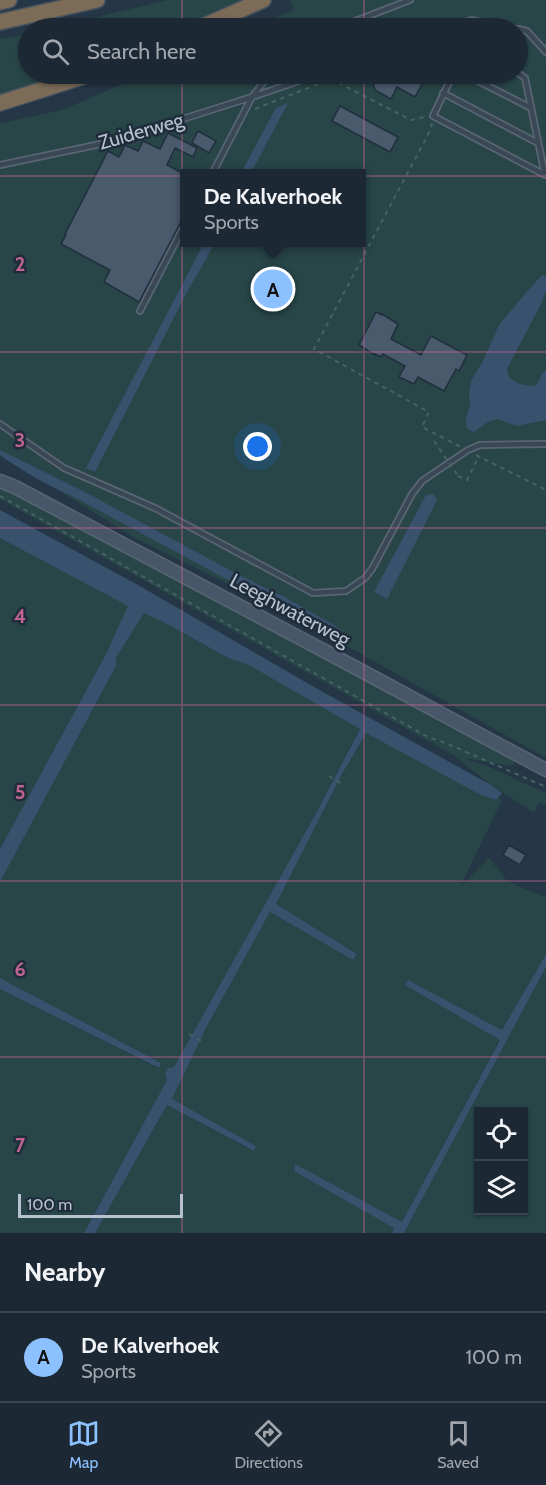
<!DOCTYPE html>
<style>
:root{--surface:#1c2834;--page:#25303c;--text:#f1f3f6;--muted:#a0a6ac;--line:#3a444f;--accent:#8dc0ff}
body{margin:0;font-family:Cabin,sans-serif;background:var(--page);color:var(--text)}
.controls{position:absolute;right:18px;bottom:18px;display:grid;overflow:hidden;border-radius:0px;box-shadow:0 2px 4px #0004}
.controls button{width:54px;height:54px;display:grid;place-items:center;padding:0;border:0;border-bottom:2px solid var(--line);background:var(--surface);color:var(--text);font:30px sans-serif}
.scale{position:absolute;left:18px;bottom:15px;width:165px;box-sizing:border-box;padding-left:6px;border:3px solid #b8c2cf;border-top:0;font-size:16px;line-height:21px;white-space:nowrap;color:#b8c2cf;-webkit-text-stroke:4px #1f2c3b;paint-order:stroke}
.you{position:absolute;left:258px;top:447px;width:21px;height:21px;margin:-15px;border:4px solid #fff;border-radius:50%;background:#1a73e8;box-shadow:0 0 0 9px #1a73e833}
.badge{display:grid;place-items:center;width:39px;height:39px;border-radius:50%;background:var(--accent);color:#111;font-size:20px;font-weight:700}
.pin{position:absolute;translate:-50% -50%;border:3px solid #fff;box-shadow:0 2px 6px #0006}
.popup{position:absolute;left:180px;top:169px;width:186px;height:78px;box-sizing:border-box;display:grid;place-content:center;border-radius:0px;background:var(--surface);filter:drop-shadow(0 2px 4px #0005);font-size:20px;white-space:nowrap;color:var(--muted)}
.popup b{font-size:22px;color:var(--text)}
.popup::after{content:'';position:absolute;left:50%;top:100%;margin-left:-12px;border:12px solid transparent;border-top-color:var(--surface)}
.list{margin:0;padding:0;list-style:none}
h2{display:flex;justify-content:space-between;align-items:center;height:78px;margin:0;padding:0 24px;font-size:26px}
h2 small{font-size:20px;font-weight:400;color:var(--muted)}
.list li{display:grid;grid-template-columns:39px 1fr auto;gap:18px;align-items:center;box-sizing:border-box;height:90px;padding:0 24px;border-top:2px solid var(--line)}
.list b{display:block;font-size:22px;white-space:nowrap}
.list p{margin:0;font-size:20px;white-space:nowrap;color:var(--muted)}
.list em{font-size:20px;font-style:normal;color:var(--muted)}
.icon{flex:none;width:33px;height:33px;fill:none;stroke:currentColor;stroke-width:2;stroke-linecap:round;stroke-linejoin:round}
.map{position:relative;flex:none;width:546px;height:1233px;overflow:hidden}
.search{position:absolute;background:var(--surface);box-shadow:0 2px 4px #0004;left:18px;right:18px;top:18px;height:66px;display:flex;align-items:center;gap:15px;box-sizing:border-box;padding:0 21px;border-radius:33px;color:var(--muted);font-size:22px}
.sheet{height:168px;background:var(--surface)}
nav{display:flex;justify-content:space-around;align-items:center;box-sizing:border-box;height:84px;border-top:2px solid var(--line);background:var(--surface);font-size:16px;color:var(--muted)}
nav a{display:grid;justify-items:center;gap:3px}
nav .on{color:var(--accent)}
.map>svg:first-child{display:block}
</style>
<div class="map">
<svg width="546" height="1233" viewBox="0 0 546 1233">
<rect width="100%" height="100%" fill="#253646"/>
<path fill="#284547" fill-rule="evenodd" d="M167,0H250L186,28H53Z
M290,0H546V758L297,618L135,538L0,454V123L62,110L146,74H518V28H250L294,10ZM184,174H362V242H184Z
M28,34V74H78L0,96V39Z
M0,484L332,662L444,724L515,761L512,766L464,758L492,768L546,793V805L539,802L534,813L491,785L453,755L0,499Z
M0,538L129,605L106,654L0,849Z
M144,613L169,625L228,658L249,665L360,728L315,815L174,1068H168L165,1073L167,1080L84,1233H0V989L158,1068L161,1063L0,978V882L116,666V658Z
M366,733L496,800L498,797L502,800L460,887L490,857C492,866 502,869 504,878L518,886L546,897V954L502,1030L408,980L405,985L500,1039L402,1222L296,1165L294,1171L395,1228L392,1233H95L167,1105L253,1151L256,1146L171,1099L205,1030L270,912L353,960L357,954L276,904L341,776Z
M546,967V1233H404ZM478,1112H524V1210H478Z"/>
<path fill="#38526e" d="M288,103L251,173H241L276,108Z
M204,243H215L185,296L95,472L86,468Z
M542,275L546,277V290L541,304L507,369C508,384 523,385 535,386C540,381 540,374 546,370V420L517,426L497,419L486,423L474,432L469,430L466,426V418L470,405L469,393L471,381L483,361L499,325L524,295Z
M0,450L81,490L241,576L288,599L348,633L273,600L243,588L72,496C47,485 22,471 0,455Z
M433,494L437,500L387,599L374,592L426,495Z
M0,510L138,585L314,687L491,785L502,793L496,800L479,794L366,733L341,776L276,904L357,954L353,960L270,912L205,1030L172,1099L256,1146L254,1151L167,1105L95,1233H84L167,1080L165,1073L168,1068L174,1067L315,815L360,729L249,665L228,658L169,625L144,613L116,658V666L0,882V849L106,654L128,606L0,538Z
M546,954V967L404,1233H392L394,1228L294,1171L295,1164L402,1222L500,1040L405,985L408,980L502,1030Z
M0,978L161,1063L159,1068L0,989Z"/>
<path fill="#495a6d" stroke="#212e3d" stroke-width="1.5" d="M375,74H395L402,77L404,74H408L423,82L415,97L397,87L391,99L375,90L372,80Z
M340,106L398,137L390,152L332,121Z
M198,131L216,141L209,153L192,143Z
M168,133L197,148L193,157L175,148L167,165L184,174V216L139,302L104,282L110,270L61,244L66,235L65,234L108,151L119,157L125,145L138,151L143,141L160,149Z
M376,312L382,315V314L398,324L391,339L421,355L431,336L467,355L459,371L456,369L444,391L418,377L414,384L399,377L405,366L383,354L381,357L375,354V355L359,345Z
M509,845L526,855L520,865L503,855Z"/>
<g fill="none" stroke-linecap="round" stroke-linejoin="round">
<defs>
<path id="lane" d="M340,28L358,20L410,0
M448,28L471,20L513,28
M518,29L527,31L546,52
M518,73L525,78L545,175
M453,74L433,116L545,175
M464,74L531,108
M443,93L538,143
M0,165L110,142L252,97L270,74
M212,174L252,97L319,74
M140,311L184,226
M0,424L64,468L155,508L313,593L346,591L365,578L372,569L412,494L422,481L468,450L480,445L546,444"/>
<path id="secondary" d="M0,481L15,487L332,655L546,770"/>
<path id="highway" d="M0,2L9,0
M0,22L97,0
M199,28L263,0
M0,103L91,74"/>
</defs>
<use href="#lane" stroke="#596573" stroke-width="8"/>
<use href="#secondary" stroke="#596573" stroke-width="15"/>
<use href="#highway" stroke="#455260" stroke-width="18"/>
<path stroke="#466263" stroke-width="2" stroke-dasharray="4.5 4.5" stroke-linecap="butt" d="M255,109L331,79L411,120L425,117
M432,123L431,129L314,349L429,412L422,427L461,447
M476,455L546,490
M458,476L467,480L479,456
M0,496L426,736L448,744L546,787
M329,776L341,783
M189,1034L201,1041"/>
<use href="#lane" stroke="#3a4755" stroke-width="4.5"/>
<use href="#secondary" stroke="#485669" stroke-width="12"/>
<use href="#highway" stroke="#7c6b57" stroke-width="15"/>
<path stroke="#466263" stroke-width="2" stroke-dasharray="4.5 4.5" stroke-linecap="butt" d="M434,441L458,476"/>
</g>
<path fill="none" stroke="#be648f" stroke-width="1.5" stroke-opacity="0.55" d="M182,0V28M364,0V28M182,74V1233M364,74V1233M0,176H546M0,352H546M0,528H546M0,705H546M0,881H546M0,1057H546"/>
<g text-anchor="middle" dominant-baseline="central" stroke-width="5" stroke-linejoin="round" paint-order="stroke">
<g font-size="20" fill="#b8c2cf" stroke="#1f2c3b">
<text transform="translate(141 131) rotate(-16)">Zuiderweg</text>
<text transform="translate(290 610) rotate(28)">Leeghwaterweg</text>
</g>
</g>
<g font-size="20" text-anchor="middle" font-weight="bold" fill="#be648f" stroke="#1f2c3b" stroke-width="5" stroke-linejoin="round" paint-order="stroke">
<text x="20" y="271">2</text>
<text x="20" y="447">3</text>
<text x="20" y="623">4</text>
<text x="20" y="799">5</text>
<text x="20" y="976">6</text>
<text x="20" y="1152">7</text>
</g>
</svg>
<div class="controls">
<button><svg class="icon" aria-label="locate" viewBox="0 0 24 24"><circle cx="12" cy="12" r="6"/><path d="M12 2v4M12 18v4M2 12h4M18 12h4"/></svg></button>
<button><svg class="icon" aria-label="layers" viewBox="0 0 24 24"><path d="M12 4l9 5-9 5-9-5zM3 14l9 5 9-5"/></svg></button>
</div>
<div class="scale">100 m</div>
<div class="you"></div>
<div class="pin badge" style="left:273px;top:289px">A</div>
<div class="popup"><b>De Kalverhoek</b>Sports</div>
<div class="search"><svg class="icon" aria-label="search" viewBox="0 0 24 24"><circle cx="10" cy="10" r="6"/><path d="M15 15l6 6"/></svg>Search here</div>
</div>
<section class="sheet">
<h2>Nearby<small></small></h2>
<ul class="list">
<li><span class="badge">A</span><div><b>De Kalverhoek</b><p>Sports</p></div><em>100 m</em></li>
</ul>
</section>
<nav>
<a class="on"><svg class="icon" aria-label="map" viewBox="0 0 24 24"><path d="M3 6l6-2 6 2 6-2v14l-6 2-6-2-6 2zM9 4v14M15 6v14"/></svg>Map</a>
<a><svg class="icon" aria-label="directions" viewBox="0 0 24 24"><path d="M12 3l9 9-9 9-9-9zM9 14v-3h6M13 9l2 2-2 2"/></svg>Directions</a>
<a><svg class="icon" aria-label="saved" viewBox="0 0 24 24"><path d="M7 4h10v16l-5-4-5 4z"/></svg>Saved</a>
</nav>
